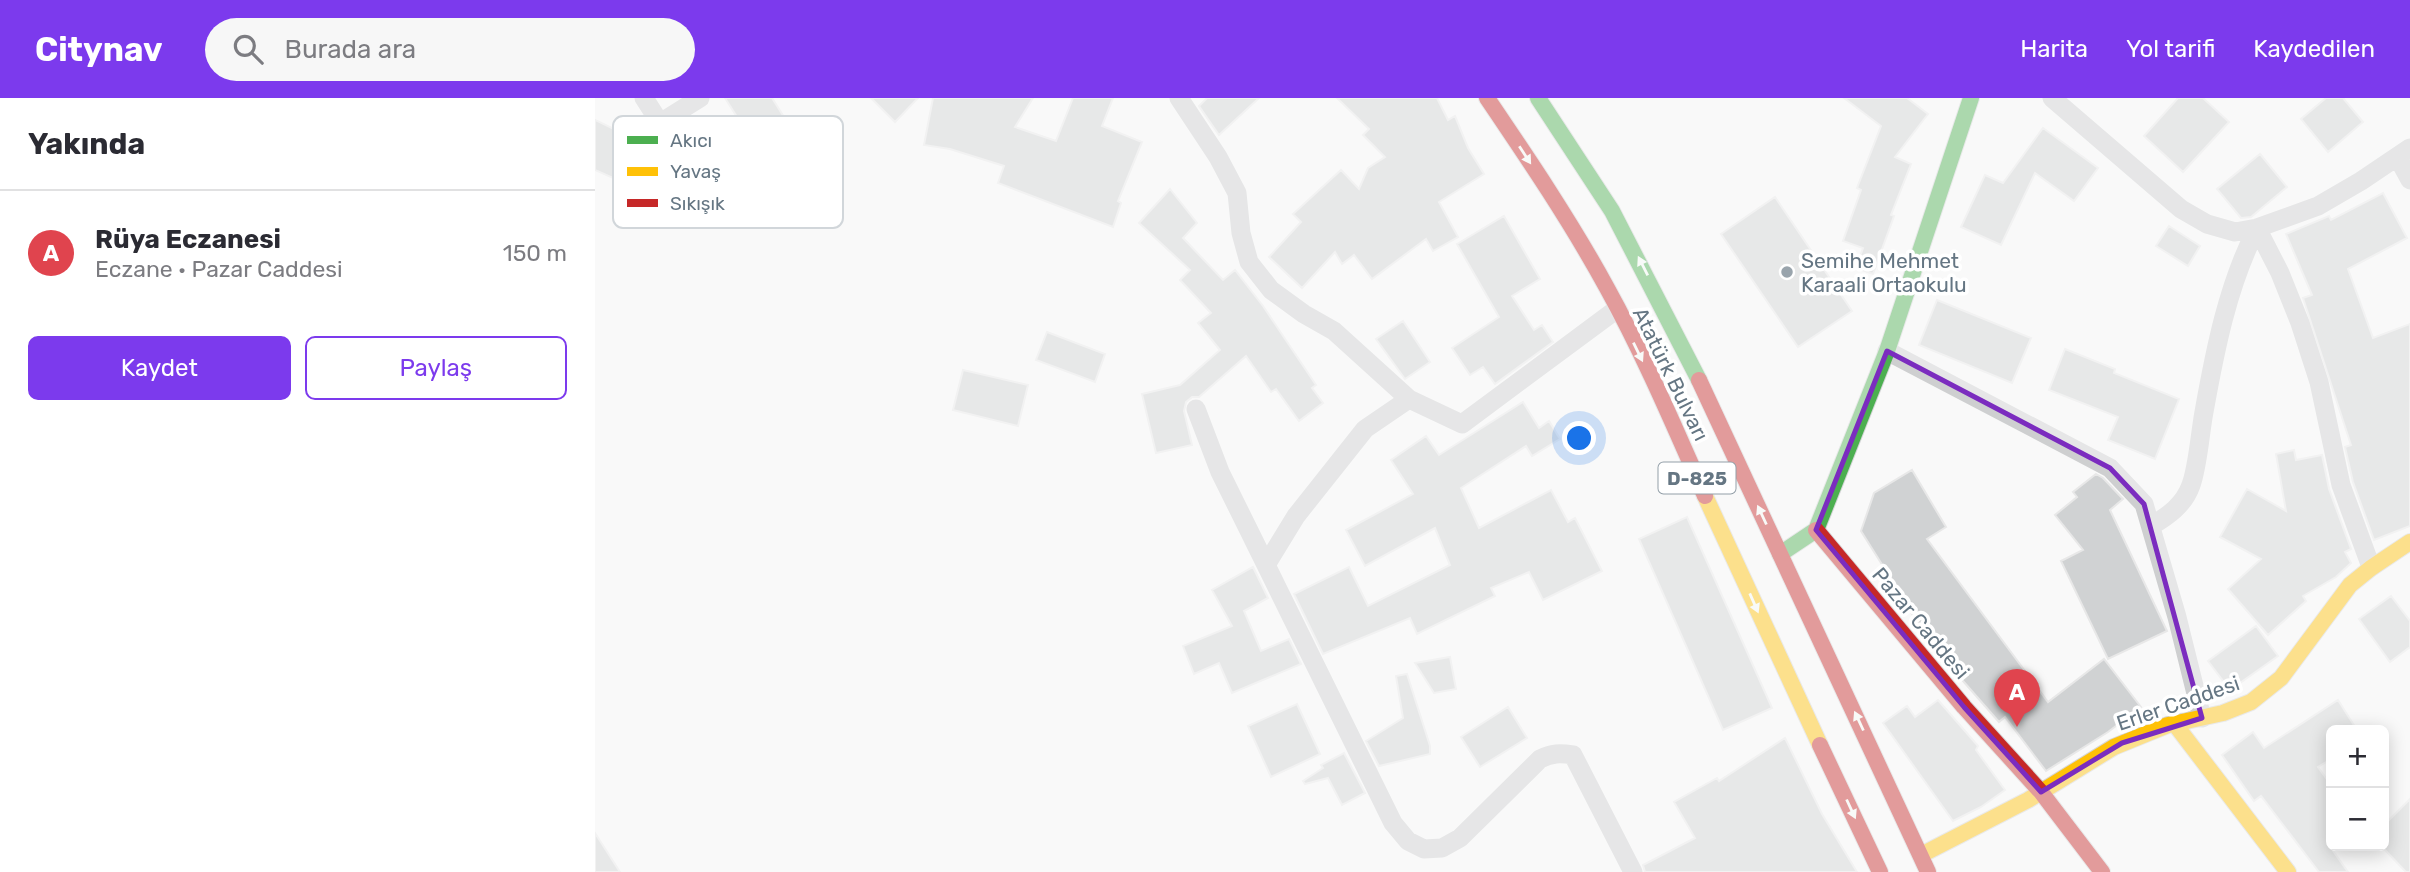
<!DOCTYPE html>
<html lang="tr">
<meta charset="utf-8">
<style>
:root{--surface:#fff;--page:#f7f7f7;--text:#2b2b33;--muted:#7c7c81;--line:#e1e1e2;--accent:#7c3aed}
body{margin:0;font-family:Rubik,sans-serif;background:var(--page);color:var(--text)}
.controls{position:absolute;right:21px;bottom:21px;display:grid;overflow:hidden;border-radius:10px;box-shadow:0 4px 18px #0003}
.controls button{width:63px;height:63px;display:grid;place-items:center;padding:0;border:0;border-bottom:2px solid var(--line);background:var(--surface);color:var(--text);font:35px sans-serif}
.you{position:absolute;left:985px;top:341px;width:24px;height:24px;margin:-18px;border:5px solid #fff;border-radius:50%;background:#1a73e8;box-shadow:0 0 0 10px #1a73e833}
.badge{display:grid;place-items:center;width:46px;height:46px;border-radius:50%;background:var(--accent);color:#fff;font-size:23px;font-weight:700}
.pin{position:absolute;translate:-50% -58px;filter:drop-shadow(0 2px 4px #0008)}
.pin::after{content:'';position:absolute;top:37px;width:24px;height:21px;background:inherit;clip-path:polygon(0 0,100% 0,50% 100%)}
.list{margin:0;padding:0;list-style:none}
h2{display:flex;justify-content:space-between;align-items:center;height:91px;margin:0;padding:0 28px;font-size:30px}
h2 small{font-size:23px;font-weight:400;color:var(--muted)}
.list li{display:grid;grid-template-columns:46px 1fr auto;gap:21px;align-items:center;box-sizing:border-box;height:126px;padding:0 28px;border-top:2px solid var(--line)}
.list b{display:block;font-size:26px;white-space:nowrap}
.list p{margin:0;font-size:23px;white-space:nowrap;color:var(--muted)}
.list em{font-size:23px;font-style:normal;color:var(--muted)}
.actions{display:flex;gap:14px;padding:21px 28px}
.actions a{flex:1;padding:16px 0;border:2px solid var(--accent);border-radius:10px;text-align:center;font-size:24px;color:var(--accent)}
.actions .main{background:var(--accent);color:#fff}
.icon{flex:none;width:38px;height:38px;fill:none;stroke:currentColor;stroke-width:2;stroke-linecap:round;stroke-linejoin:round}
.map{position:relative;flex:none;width:1815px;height:774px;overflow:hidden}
header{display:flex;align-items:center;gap:42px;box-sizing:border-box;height:98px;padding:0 35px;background:var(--accent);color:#fff}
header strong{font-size:33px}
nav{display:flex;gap:38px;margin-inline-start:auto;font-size:24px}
.search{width:490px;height:63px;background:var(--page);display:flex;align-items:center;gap:18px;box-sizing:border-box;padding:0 24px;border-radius:38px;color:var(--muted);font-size:26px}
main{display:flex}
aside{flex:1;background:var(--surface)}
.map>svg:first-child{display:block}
</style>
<header>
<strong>Citynav</strong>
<div class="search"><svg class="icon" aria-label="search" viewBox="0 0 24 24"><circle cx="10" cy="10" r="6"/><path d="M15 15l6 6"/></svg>Burada ara</div>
<nav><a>Harita</a><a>Yol tarifi</a><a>Kaydedilen</a></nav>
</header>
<main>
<aside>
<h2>Yakında<small></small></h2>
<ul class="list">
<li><span class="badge" style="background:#e0444e">A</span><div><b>Rüya Eczanesi</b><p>Eczane · Pazar Caddesi</p></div><em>150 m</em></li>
</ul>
<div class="actions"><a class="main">Kaydet</a><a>Paylaş</a></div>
</aside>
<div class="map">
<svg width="1815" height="774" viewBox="0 0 1815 774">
<rect width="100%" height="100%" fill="#f9f9f9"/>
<path fill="#d0d2d3" stroke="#e8e8e8" stroke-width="2" d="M130,0H177L189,19L156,41Z
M276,0H323L300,24Z
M338,0H438L420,29L461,43L478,0H518L507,28L547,44L523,103L526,105L518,129L403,85L409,68L355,51L329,47Z
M612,0H664L624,37L604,8Z
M742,0H842L853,22L860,18L873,50L889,76L844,104L863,139L838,153L831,141L777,181L759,157L747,166L740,154L707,190L674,159L706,124L698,116L746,72L764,91L773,70L790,59L768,37L774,31Z
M1249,0H1312L1333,16L1300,59L1316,66L1296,117L1299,118L1278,176L1261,170L1268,150L1248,143L1266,92L1262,90L1286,28Z
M1583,0H1608L1634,24L1588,74L1549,38Z
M1731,0H1748L1768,24L1733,54L1706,21Z
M0,22L46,44L27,84L0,72Z
M1448,30L1503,70L1479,103L1440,75L1406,147L1366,129L1390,77L1408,85Z
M1665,56L1692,89L1656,119L1646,120L1622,91Z
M575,91L602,125L588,140L628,182L640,172L668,208L721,287L717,290L728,305L704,323L681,291L676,294L651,258L604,299H597L591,304L589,313L597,347L561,355L547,296L585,287L625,252L603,225L616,215L585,182L595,172L544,125Z
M1788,95L1812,140L1753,171L1778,240L1815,226V428L1779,442L1758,384L1750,349L1756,347L1708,200L1717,197L1691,136L1734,118L1736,122Z
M1180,99L1257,213L1203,249L1126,136Z
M909,118L945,181L917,198L939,232L947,227L958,244L900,286L888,269L875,277L857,250L904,219L862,146Z
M1574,128L1605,148L1593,168L1561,148Z
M1342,202L1436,240L1417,285L1324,247Z
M808,223L835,264L810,281L781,241Z
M452,234L510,256L500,284L441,262Z
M1470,251L1520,271L1519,275L1584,301L1560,361L1513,342L1523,319L1454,292Z
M368,272L433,287L423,328L358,312Z
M928,304L944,330L954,323L965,341L937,358L931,348L866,390L884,430L956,392L973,424L980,420L1007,473L948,502L934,474L896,490L900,498L822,536L815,520L728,556L699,496L754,469L773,508L855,467L840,430L770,468L751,432L818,396L796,362L831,338L844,357Z
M1699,352L1701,362L1727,357L1734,391L1756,451L1750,454L1756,465L1741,479L1708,498L1711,503L1673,537L1633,491L1666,461L1625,439L1652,391L1691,413L1681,356Z
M1317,372L1351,429L1332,441L1453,604L1509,561L1546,609L1513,634L1451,673L1410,619L1404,624L1361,575L1289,478L1293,476L1266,433L1279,395Z
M1501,376L1508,380L1528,401L1515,412L1572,533L1513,561L1466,463L1488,452L1460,417L1482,399L1478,394Z
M1092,419L1177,610L1128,632L1044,441Z
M658,469L673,500L649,513L666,553L694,541L706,566L637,595L624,565L599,576L588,548L637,528L617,492Z
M1796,498L1815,523V549L1795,564L1764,521Z
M1661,528L1683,558L1635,592L1613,563Z
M855,559L861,591L839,595L820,565Z
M812,576L835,648V656L784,668L771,643L808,620L801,578Z
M1343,602L1383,648L1381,652L1410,692L1386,709L1358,723L1288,625L1312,608L1320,619Z
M1743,602L1762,632H1736V661L1723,669L1736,687V750L1753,774H1724L1666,698L1659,703L1627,657L1658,634L1669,650Z
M702,606L725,656L676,679L653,628Z
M913,609L932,640L885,669L866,639Z
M1190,640L1227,716L1262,774H1050L1048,767L1100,740L1079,704L1122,680L1124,683Z
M749,655L770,695L747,707L733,680L710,686L708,683L728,670L726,667Z
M1815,701V774H1811L1789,751V727Z
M0,735L25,774H0Z"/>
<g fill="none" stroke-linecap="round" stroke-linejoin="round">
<defs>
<path id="fast" d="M943,0L1017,113L1104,282
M1185,456L1221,432L1292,253L1376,0"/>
<path id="slow" d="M1110,398L1225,647
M1579,625L1693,774
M1326,757L1433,702L1519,649L1573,627L1628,615L1656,604L1686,580L1755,487L1776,470L1815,444"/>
<path id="jam" d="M892,0C934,62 976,124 1012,190C1049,257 1079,328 1110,398
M1104,282L1333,774
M1221,432L1369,609L1446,694L1507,774
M1225,647L1285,774"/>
</defs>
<use href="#fast" stroke="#d5d6d7" stroke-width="18"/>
<use href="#slow" stroke="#d5d6d7" stroke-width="18"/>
<use href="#jam" stroke="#d5d6d7" stroke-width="18"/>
<path stroke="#cecfd0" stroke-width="19" d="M49,0L65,25L105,0
M584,0L623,59L642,95L646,135L654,164L676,192L709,216L739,233L814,301L867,326L1022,211
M1457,0L1586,111L1612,126L1640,134L1662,130L1723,108L1766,83L1815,50
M1803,60L1815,82
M1662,130L1685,175L1705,225L1724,284L1746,387L1776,469
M1292,253L1515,370L1549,406L1582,519L1607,620
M814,301L770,331L701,418L671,467L798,725L813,743L829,751L847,750L865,740L945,661C957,655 965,655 978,657L1038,774
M601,311L625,374L671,467
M1556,428C1573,418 1589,407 1596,387C1603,368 1605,335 1609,314C1620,252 1633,186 1662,130"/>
<use href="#fast" stroke="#4caf50" stroke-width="16"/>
<use href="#slow" stroke="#ffc107" stroke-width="16"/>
<use href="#jam" stroke="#c62828" stroke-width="16"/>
</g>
<defs><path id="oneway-solid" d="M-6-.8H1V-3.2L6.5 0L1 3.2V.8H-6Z" transform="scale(1.75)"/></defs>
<g fill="#f6fbf6">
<use href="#oneway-solid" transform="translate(930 57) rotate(57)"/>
<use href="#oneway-solid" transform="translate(1048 168) rotate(-117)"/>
<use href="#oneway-solid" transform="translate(1043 254) rotate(64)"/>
<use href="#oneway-solid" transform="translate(1167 417) rotate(-115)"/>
<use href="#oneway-solid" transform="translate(1159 505) rotate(66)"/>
<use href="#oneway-solid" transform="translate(1264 623) rotate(-115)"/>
<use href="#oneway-solid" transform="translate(1256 711) rotate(65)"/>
</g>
<path d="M0 0H1815V774H0ZM1292,253L1515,370L1549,406L1607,620L1527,645L1446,694L1369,609L1221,432Z" fill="#f9f9f9" fill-opacity=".55" fill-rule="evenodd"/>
<path fill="none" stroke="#7b2cbf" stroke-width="5" stroke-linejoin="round" d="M1292,253L1515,370L1549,406L1607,620L1527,645L1446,694L1369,609L1221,432Z"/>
<circle fill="#99a4ac" stroke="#fff" stroke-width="2.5" cx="1192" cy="174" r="7"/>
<g text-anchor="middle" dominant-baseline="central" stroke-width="7" stroke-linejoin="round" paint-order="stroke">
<rect fill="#fff" stroke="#939fa8" stroke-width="2" x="1063.5" y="364.5" width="77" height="31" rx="5"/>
<g font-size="19" font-weight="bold" fill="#657683">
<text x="1102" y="380">D-825</text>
</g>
<g font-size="21" fill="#657683" stroke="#fff" text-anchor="start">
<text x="1206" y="162">Semihe Mehmet<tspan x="1206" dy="24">Karaali Ortaokulu</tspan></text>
</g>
<g font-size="21" fill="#657683" stroke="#fff">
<text transform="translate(1076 276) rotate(64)">Atatürk Bulvarı</text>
<text transform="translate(1326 525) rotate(50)">Pazar Caddesi</text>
<text transform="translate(1583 605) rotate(-19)">Erler Caddesi</text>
</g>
</g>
<rect x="18" y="18" width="230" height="112" rx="10" fill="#fff" stroke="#d1d6da" stroke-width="2"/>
<rect x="32" y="38" width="31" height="8" fill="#4caf50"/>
<rect x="32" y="69" width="31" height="9" fill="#ffc107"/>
<rect x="32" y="101" width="31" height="8" fill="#c62828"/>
<g font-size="19" fill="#657683">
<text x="75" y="49">Akıcı</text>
<text x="75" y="80">Yavaş</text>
<text x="75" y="112">Sıkışık</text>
</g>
</svg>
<div class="controls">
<button>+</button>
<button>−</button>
</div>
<div class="you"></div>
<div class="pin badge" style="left:1422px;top:629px;background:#e0444e">A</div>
</div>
</main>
